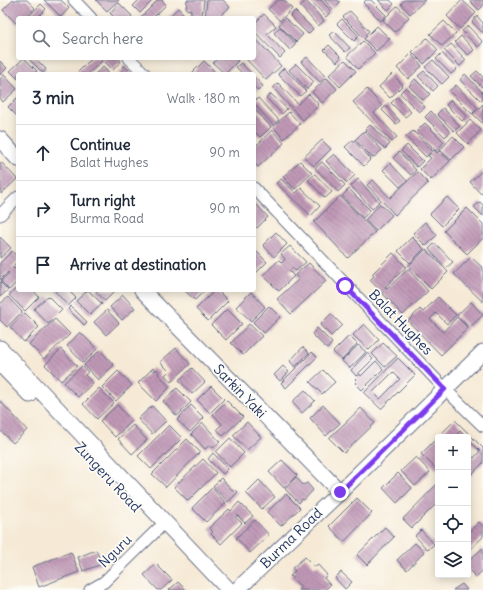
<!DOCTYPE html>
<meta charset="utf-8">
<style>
:root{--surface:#fff;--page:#f2f2f3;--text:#1f2937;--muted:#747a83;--line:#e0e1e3}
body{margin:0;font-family:Delius,sans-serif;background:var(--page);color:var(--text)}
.controls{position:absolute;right:12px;bottom:12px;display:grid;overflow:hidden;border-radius:4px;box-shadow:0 2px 10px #0003}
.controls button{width:36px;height:36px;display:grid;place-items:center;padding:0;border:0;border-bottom:1px solid var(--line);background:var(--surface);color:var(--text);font:20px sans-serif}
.stop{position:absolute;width:12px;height:12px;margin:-9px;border:3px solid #7c3aed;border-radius:50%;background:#fff}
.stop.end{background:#7c3aed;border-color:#fff;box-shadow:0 1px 4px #0008}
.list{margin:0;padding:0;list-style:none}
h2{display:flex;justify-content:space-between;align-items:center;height:52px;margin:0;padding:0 16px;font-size:17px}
h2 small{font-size:13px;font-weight:400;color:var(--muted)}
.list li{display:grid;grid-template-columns:26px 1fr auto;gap:12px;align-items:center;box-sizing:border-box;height:56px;padding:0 16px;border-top:1px solid var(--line)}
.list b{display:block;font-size:15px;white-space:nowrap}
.list p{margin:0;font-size:13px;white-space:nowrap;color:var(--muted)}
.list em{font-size:13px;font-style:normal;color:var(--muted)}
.icon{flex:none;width:22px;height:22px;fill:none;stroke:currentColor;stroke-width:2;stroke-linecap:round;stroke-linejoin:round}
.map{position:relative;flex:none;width:483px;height:590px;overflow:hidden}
.search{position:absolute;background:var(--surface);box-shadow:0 2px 10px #0003;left:16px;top:16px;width:240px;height:44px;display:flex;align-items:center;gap:10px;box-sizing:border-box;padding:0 14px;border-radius:4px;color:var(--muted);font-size:15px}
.panel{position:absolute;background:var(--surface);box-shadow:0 2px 10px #0003;left:16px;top:72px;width:240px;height:220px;border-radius:4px}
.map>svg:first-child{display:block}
</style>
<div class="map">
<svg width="483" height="590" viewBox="0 0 483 590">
<defs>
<pattern id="building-back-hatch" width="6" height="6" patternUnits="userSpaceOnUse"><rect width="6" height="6" fill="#c098b6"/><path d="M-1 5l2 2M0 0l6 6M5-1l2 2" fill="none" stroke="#9b7c97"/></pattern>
</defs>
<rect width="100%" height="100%" fill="#fdfcf7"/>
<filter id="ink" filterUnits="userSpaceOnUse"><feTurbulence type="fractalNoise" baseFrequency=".025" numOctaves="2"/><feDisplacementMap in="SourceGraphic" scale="8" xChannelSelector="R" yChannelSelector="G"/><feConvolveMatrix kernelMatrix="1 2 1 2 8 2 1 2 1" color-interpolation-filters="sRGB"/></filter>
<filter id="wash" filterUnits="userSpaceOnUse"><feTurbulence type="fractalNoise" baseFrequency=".012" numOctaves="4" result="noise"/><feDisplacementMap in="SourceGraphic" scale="16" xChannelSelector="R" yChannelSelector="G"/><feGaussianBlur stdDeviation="0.9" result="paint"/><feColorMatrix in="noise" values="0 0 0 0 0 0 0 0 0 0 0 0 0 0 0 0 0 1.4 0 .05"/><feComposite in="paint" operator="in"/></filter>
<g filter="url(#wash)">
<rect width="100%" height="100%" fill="#f6ead6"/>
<g id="blocks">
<path fill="url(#building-back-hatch)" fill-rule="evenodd" d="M13,0H27L35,8L25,18H18V25L3,10Z
M44,0H61L69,8L61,17Z
M96,0H119L107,11Z
M139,0H153L140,13L133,6Z
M158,0H162L166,5L153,18H142L141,17Z
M187,0H204L202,16L191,15V10L186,9Z
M207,0H223L230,7L218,18H205Z
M278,0H284L292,9L280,21L268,9Z
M310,0H321L331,11L326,17Z
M324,0H337L340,2L333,9Z
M366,0H371L386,15L381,21L363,3Z
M378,0H390L394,4L388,10Z
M404,0H425L410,14L401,4Z
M462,0L476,13L460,29L447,16Z
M469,0H483V6L479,10Z
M306,1L324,21L318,26L300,6Z
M119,3L132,16L130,18H115L110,13Z
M41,4L46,9L37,18H27Z
M397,6L409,17L395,32L383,20Z
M178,8L186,16V18H168Z
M295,11L313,29L308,34L290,16Z
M350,11L369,31L363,37L343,17Z
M264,14L276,26L267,34L285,53L280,58L254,31V24Z
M477,16L483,23V33L472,22Z
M285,18L303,34L296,42L279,25Z
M342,19L359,36L354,41L337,24Z
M444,21L456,33L442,46L430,34Z
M377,26L390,39L376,51L364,39Z
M468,26L483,42L478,47L462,31Z
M280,27L296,44L290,50L274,33Z
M334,31L350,48L345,52L329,35Z
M461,36L474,50L468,55L455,42Z
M254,37L281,66L266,80L245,58H254Z
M427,38L438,50L424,64L412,52Z
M363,41L375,53L358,69L347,56Z
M451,44L466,60L460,66L444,50Z
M329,45L341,57L337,62L324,50Z
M442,53L457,69L451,74L436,59Z
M411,54L422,66L408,79L397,68Z
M307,57L326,77L320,82L301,62Z
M24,58L37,71L33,74H18V79L10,71Z
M28,58H35L46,69L43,73Z
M92,58H100L102,61L88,74H78L77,73Z
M101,58H118L121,61L113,70Z
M218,58H234L238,61L225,74L213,63Z
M345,60L356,71L340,87L329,75Z
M433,60L449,77L442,84L425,67Z
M0,61L7,68L0,75Z
M204,61L217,74H191Z
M241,63L252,74H243L236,67Z
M296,64L314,82L307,89L289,70Z
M124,65L133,74H118L124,69L122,67Z
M103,67L108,72L107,74H95Z
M284,68L306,91L300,96L278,74Z
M424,71L438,86L433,91L418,76Z
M477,71L483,77V88L471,76Z
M392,74L403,85L390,98L379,87Z
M465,74L483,93V99L481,101L460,80Z
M4,75L17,89L3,102L0,98V79Z
M254,77L263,86L258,91L254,86Z
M327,78L337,89L322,103L312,92Z
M415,79L430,94L423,100L409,86Z
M278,83L298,104L309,94L319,105L303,120L273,88Z
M456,85L478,108L472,114L449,91Z
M406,87L425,107L419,112L400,93Z
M367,89L382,106L374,113L397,137L392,142L353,102Z
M271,94L287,109L282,114L266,98Z
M18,97V117L8,107Z
M397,97L411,112L405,117L391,103Z
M258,98L279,120L273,125L254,104V102Z
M451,100L467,116L462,121L446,105Z
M483,104V124L473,114Z
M386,106L400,121L396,124L382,110Z
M254,108L271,127L260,137L254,131Z
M443,108L460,126L454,131L437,114Z
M431,111L450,132L445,137L425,117Z
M289,112L300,124L284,139L273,127Z
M470,120L481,130L468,144L457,133Z
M425,123L444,142L436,151L417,131Z
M370,125L390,144L385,149L365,130Z
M272,130L284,143L258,167L254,163V141L257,145Z
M364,131L382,150L373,158L355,140Z
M413,131L432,150L426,157L406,137Z
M453,136L464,147L451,160L440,150Z
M322,140L331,149L314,166L304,157Z
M353,140L371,159L364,166L345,147Z
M407,145L423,161L417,167L401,151Z
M434,150L437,153L439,151L450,161L431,180L420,169L431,158L428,156Z
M399,152L416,170L411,175L393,158Z
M334,154L355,175L347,183L326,161Z
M300,161L312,173L295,189L283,177Z
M1,162L17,179L1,194L0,163Z
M322,162L345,185L338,192L315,168Z
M390,163L407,181L400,187L383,170Z
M483,170V191L481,194L470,182Z
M417,172L428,183L395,215L367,185L373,180L390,198Z
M315,174L332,192L325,198L308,180Z
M281,179L296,193L301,188L320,206L311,216L276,183Z
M358,179L379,202L372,209L351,186Z
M349,189L370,210L363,218L342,196Z
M340,196L375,232L348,258L314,222Z
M447,197L459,209L442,226L430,214Z
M480,202L483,205V216L474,207Z
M255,203L268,217L257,228L254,225Z
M380,204L392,215L376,231L365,220Z
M467,208L483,224V238L467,254L444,231Z
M425,222L437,235L426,246L413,233Z
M276,232L287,244L274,257L263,245Z
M0,237L11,248L0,258Z
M412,237L424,249L410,263L398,251Z
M435,243L453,262L446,268L429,249Z
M290,246L306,262L296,271L293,268L289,271L294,276L279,291L263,275L279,260L282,263L285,259L281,254Z
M426,249L448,272L431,289L408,266Z
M12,251L18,258V261L12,267L14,269L18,266V281L9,290L1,281L9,273L8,272L0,280V263Z
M256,251L267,262L256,273L254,271V253Z
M393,253L406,267L385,287L387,289L408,269L428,291L403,315L370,280L374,276L372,274Z
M471,257L483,268V302L454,274Z
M309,263L326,281L291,314L277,299L299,279L295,275Z
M0,282L8,290L0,297Z
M18,287V290H33L39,297L25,311L9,295Z
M54,290H68L76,298L68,306Z
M88,290L102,304L90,315L76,301Z
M95,290H116L105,301Z
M184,290H205L195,300Z
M215,290H217L228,301L208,321L196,309Z
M251,292L265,307L251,321L236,307Z
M123,295L135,308L122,320L110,307Z
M48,296L62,310L48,324L34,309Z
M8,297L22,312L7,327L0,320V304Z
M438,297L456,315L447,324L436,313L430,319L443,332L457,317L468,328L441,355L408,321L420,309L423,312Z
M471,302L483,315L469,328L457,315Z
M71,306L87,322L84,325L68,309Z
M269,306L280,317L264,333L253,322Z
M227,309L242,324L226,340L211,325Z
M107,310L119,323L106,335L94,322Z
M25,313L39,327L24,342L10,327Z
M331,314L342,325L331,336L320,325Z
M55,319L70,334L44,359L29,344Z
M249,324L262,336L243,355L231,343Z
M364,324L379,340L369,350L353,335Z
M317,328L332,343L327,349L312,334Z
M80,332L97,349L83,363L67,346Z
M349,336L357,344L342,360L333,352Z
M383,343L397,356L385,367L372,354Z
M358,345L366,352L350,368L342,361Z
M303,347L309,353L295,367L290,361Z
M176,348L190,364L171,382L165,375L169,371L160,362Z
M61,349L77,366L61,381L45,365Z
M100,350L114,365L98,380L84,365Z
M312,352L317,357L286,388L281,383Z
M367,353L373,359L356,376L351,370Z
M398,358L415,375L381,409L364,393ZM393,372L400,379L380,399L373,392Z
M376,361L383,369L362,390L355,383L357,381L355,379L360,374L361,376Z
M82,366L88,372L85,375L93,383L78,397L64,383Z
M283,366L289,372L280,381L274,375Z
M153,368L155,371L157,369L159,372L158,374L170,387L156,401L138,383Z
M192,368L205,382L192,394L179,380Z
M323,370L335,382L322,394L310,382Z
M118,371L132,385L116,401L102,387Z
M211,386L224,399L210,413L197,400Z
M99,388L114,403L97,419L83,404Z
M177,388L191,402L177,416L163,401Z
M305,390L315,401L302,413L292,402Z
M0,401L27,430L13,443L0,430Z
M227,401L243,417L223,436L217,429L222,424L213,414Z
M117,405L132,421L115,437L100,421Z
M191,405L204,418L190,432L177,420Z
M323,405L340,423L326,436L310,418Z
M152,406L166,421L152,434L138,419Z
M361,408L375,423L344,453L329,438Z
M455,420L483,448V463L468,478V452L474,458L480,451L468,439V437H466L460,431L454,437H438Z
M247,422L261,437L247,450L233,435Z
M203,423L220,442L213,448L210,445L205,449L191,434Z
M133,425L147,440L132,454L118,439Z
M169,425L182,438L151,469L138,456Z
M438,437V455L437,456L438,457V471L421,454Z
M230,438L244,453L230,467L216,452Z
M187,439L200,452L166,487L152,474Z
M213,453L228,469L223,474L208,459Z
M416,457L430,472L415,486L401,471Z
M203,459L216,473L188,501L174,487Z
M282,460L297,475L284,488L269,472Z
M398,473L412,488L397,503L383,488Z
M296,477L303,485L307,483L313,490L304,500L302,499L299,503L285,489Z
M221,478L234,492L236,490L238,492L228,502L213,486Z
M259,480L275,497L262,509L246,493Z
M438,483V502L412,528L403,519Z
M212,488L226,503L206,522L192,508Z
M286,494L300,508L281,526L267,512Z
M357,498L372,513L344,542L329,526Z
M239,502L253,516L245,523L237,515L235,517L242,523L221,544L211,534L213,532L209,528L229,509L231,511Z
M255,520L269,535L250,553L236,538Z
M479,522L483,526V537L468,551V533Z
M385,527L394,537L367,565L357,555Z
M421,530L434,544L428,550L415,536Z
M415,543L424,552L407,570L397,560Z
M483,548V570L476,577L468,569V561Z
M96,550L102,564L83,571L78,557Z
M71,552L79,572L39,587L32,567Z
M305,557L315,567L318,565L327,575L324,578L330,585L325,590H298L301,587L290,576L295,571L292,568Z
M156,564L172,580L161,590H158L144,575Z
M341,572L352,582L345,589L335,578Z
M178,582L186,590H169Z
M462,584L467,590H453Z"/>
</g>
</g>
<g filter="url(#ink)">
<use href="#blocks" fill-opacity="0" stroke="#687088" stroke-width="1"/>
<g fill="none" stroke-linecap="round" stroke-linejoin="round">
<defs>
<path id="street" d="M74,0L91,18
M129,58L145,74
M254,188L445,389L483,426
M0,215L18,197
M90,590L104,582L158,529"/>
<path id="secondary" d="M0,139L18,159
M142,290L340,492
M0,348L229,590
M0,364L30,395
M237,590L340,492L483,352"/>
</defs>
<use href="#street" stroke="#687088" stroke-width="13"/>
<use href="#secondary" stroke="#687088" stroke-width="17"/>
<use href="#street" stroke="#fff" stroke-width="11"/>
<use href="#secondary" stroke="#fff" stroke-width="15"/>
</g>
</g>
<g fill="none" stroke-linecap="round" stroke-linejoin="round" filter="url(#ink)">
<path stroke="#7c3aed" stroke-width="5" d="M340,492L445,389L345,286"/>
</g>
<g text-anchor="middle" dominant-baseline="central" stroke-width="3.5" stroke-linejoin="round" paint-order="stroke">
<g font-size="14" fill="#1b2f5e" stroke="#fdfcf7">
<text transform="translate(401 322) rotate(46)">Balat Hughes</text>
<text transform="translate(240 391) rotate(46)">Sarkin Yaki</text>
<text transform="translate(108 477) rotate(47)">Zungeru Road</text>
<text transform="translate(291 538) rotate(-44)">Burma Road</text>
<text transform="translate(115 551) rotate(-45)">Nguru</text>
</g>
</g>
</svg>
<div class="controls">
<button>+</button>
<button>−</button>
<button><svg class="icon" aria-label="locate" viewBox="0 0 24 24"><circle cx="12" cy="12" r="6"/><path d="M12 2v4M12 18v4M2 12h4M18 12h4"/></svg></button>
<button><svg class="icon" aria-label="layers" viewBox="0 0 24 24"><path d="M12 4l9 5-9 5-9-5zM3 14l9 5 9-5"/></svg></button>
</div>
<div class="stop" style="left:345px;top:286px"></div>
<div class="stop end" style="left:340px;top:492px"></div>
<div class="search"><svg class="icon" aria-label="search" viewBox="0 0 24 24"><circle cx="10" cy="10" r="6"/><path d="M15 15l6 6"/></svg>Search here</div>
<section class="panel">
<h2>3 min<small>Walk · 180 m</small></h2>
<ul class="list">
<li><svg class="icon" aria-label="ahead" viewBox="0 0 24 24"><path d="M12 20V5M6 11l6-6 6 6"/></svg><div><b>Continue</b><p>Balat Hughes</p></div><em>90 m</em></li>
<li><svg class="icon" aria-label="right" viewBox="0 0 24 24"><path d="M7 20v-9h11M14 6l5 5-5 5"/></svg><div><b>Turn right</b><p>Burma Road</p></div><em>90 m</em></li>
<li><svg class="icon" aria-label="arrive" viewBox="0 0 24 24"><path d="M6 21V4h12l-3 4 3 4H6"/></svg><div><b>Arrive at destination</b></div></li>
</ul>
</section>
</div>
